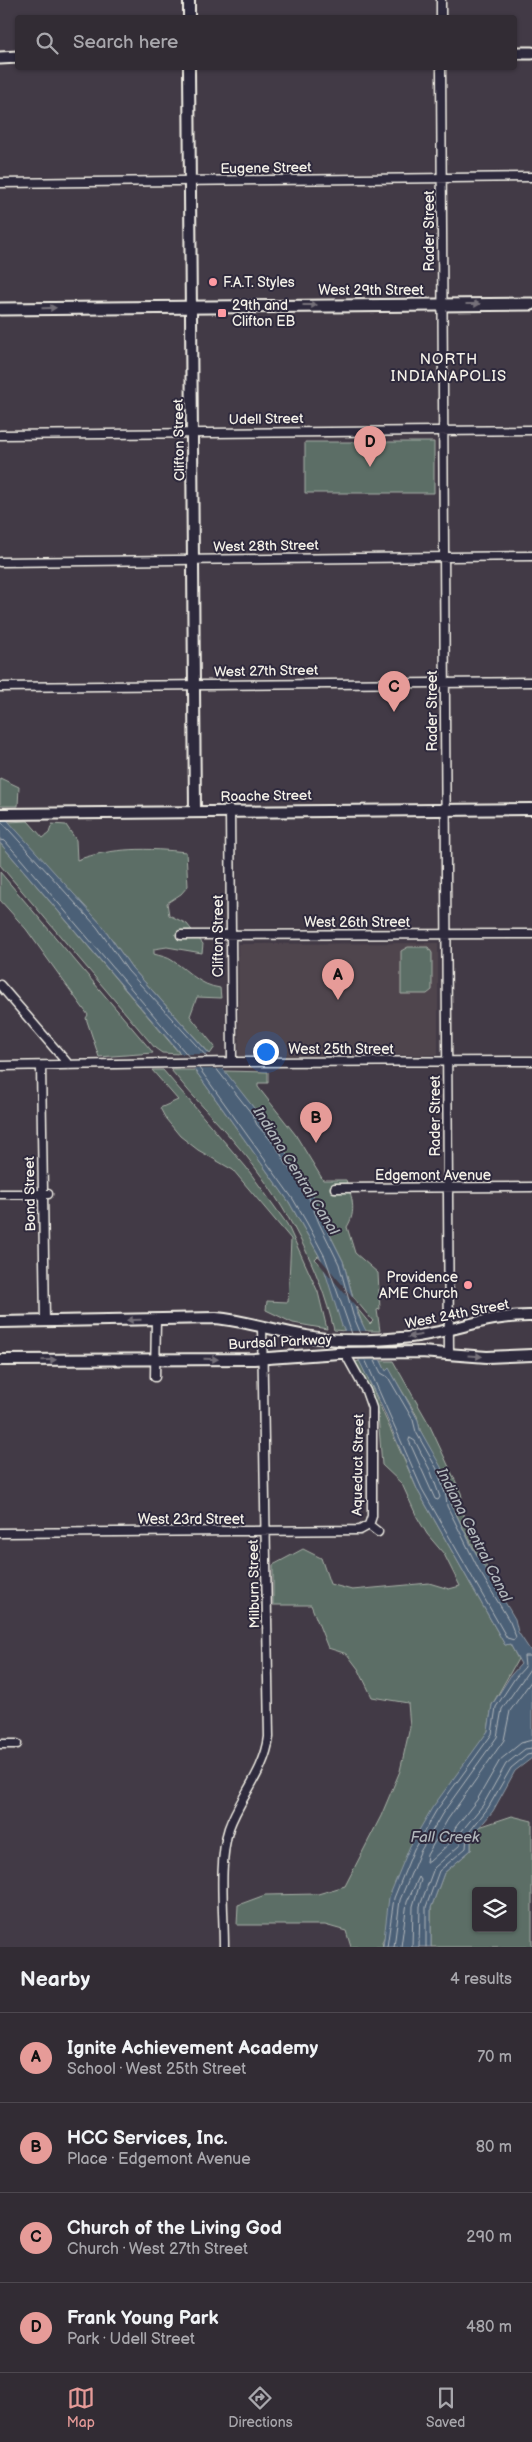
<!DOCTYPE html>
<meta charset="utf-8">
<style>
:root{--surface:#322c34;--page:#3d3840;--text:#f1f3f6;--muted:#a8a7ac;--line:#4d484f;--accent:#e69b98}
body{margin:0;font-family:"Balsamiq Sans",sans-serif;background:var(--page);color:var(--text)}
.controls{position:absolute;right:15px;bottom:15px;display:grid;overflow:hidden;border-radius:5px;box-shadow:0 1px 4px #0004}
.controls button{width:45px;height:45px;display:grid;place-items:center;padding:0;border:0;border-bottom:1px solid var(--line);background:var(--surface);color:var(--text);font:25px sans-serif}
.you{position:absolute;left:265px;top:1051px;width:18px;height:18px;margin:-12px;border:4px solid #fff;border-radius:50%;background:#1a73e8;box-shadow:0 0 0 8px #1a73e833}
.badge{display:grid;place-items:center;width:32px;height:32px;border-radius:50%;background:var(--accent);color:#111;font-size:16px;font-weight:700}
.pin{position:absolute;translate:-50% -41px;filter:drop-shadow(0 1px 2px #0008)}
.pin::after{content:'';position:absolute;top:26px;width:18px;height:15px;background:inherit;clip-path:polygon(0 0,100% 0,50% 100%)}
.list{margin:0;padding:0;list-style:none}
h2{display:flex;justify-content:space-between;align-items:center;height:65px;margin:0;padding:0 20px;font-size:21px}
h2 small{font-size:16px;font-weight:400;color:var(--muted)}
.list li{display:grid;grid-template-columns:32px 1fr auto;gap:15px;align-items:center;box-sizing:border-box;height:90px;padding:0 20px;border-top:1px solid var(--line)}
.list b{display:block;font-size:19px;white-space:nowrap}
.list p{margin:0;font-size:16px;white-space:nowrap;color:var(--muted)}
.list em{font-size:16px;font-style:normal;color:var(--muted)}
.icon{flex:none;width:28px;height:28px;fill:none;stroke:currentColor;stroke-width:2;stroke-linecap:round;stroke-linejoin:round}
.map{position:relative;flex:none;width:532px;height:1947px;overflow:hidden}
.search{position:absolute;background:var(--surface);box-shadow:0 1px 4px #0004;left:15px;right:15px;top:15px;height:55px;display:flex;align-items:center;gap:12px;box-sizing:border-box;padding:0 18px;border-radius:5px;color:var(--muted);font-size:19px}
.sheet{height:425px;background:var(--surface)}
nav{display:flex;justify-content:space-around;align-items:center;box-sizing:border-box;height:70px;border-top:1px solid var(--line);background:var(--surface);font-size:14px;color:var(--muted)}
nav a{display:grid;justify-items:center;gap:2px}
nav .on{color:var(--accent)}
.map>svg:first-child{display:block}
</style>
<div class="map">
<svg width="532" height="1947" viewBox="0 0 532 1947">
<rect width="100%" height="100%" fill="#423a46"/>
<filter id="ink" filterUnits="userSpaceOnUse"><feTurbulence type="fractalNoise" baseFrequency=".02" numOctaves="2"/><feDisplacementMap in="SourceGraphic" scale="10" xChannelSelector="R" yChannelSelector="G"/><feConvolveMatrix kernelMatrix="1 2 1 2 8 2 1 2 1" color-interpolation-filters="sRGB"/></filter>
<g filter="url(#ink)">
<path fill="#4f454d" d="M438,943V1055L239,1056L238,944Z"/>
<path fill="#5b6e66" stroke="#a8b0a7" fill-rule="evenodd" d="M305,442H434V493H305Z
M0,778L19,787L18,806H0Z
M28,821L43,838L49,833L52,824L66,825L76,840L77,860C113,847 149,848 186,852L188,886L181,894L167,903L169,915L187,924L203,944L202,953L167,947L154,949V954C160,956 168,957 173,961C190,972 199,985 220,988L221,998L197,997L190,1016L215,1047L210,1054L132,968L101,924L8,822Z
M0,843L180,1054L162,1053L155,1048L0,865Z
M0,872L150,1049L153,1053L99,1057L86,1018L88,1015L26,929L0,900Z
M408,947H428L432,953V990L427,994H401V951Z
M152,1070H163L246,1167L287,1224L318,1292L327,1329L293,1323L266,1310L267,1301L288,1302L291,1239L233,1170L198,1150L180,1136L166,1119L160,1108L178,1100Z
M171,1070H195L197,1073L289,1202L321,1259L318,1256L315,1259L325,1270L345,1331L334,1330C319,1266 287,1208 247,1157C223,1127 195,1100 171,1070Z
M224,1071L268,1072V1083H258V1087L295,1134L323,1180H346C352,1197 357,1211 347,1227L355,1253L378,1273L380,1309L377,1310L380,1331H365L356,1307L370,1324L373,1321L353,1297L343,1261L323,1221L307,1180L295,1168L280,1143L261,1122L257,1112Z
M360,1361L418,1491L505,1645L510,1644L518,1659L492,1705L488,1731L475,1752L382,1942L383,1947H351L346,1931L325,1925H237L238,1905L265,1895L318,1894L345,1886L381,1816L400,1771L410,1727L408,1703L372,1697L359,1670L347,1654L328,1648L311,1605H273V1565L303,1549L321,1558L330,1584L352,1590L429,1583L449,1589L460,1586L444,1554L427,1534L417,1517L402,1484L382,1465L378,1415L354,1362Z
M381,1361H393L429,1424L461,1493L462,1498L457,1500L489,1573L487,1574L451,1504L448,1484L420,1430L417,1416L389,1369L386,1372Z
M512,1816L532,1821V1947H431V1908L444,1873L471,1850V1838L479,1827ZM476,1891H513V1928H476Z"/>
<path fill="#4c6077" stroke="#8f9aa4" d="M0,812L101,924L132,968L224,1070L257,1112L261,1122L280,1143L295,1168L307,1180L323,1221L343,1261L357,1313L386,1371L389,1368L418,1420L420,1430L441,1467L451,1495V1504L471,1545L515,1619L518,1632L532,1653V1758L515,1771L493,1811L471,1838V1850L444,1873L431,1908V1947H383L389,1897L410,1846L432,1808L488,1731L492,1705L511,1675L521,1664L510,1644L505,1645L418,1491L384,1411L342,1326L321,1259L289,1202L197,1073L0,843Z"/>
<path fill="#423a46" d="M177,1054H214L227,1069H190Z
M318,1256L357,1302L360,1311L320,1265Z
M342,1331H368L383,1360H357L353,1348H350Z"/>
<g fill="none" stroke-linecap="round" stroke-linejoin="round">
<path stroke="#b1b7bb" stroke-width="1" d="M0,820L97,927L128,971L207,1057
M0,840L5,841L20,858L190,1058
M215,1067L252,1114L257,1125L276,1146L291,1172L303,1183L319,1223L339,1264L353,1315L361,1334
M199,1068L293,1199L307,1223L325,1257L352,1334
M365,1359L422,1489L507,1638L514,1640L516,1637L510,1622L480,1572L447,1506L446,1496L437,1469L416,1432L413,1420L388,1377L381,1373L374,1359
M410,1438L415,1441L431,1472L440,1497L438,1500L435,1499L409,1441Z
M532,1680L510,1711L504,1740L448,1819L427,1855L426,1862H429L452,1841L455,1828L477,1800L500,1760L521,1743L532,1740
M387,1947L394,1898L414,1849L436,1811L492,1734L496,1707L515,1678L525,1667L524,1656H532
M394,1947L400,1900L420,1852L442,1814L497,1737L502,1709L532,1666
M401,1947L407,1902L419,1877L421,1880L413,1906L412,1947
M419,1947L420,1906L434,1868L460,1845L461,1832L483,1805L506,1764L525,1749L532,1748
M426,1947V1907L439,1871L466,1848L467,1835L488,1808L511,1768L527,1755L532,1754"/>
<defs>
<path id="minor" d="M441,0V18
M441,68L449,1354
M0,183L532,177
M0,435L532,430
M0,562L532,556
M0,687L532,682
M230,810L232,1062
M181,935L532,934
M0,985L69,1065
M0,1066L232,1062L532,1061
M41,1066L45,1321
M335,1188L532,1187
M0,1194H48
M345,1353L366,1391L372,1408V1516L369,1525
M155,1377L156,1319
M0,1533L360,1530L369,1525L378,1532
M0,1744H17
M224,1947C224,1911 218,1862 229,1828C240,1797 265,1771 269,1737L262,1326"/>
<path id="tertiary" d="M189,18V0
M189,68L195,811
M0,814L532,809
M0,1322L216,1318C247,1321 276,1331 306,1336C336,1342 370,1341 401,1338C447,1335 483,1315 532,1316
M0,1360L254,1359L339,1353L421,1352L487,1357L532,1355"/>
<path id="secondary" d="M514,53H532
M0,58L18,57
M0,309L532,304"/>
</defs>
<use href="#minor" stroke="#f4f1e8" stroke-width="11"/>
<use href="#tertiary" stroke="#f4f1e8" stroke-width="14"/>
<use href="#secondary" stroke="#f4f1e8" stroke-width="15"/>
<use href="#minor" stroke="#2f2a3d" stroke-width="8"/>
<use href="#tertiary" stroke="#2f2a3d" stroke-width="10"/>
<use href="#secondary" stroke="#2f2a3d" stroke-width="11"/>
</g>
<defs><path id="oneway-solid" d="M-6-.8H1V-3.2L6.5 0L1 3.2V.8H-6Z" transform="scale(1.25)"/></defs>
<g fill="#747079">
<use href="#oneway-solid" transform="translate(473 304)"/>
<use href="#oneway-solid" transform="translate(310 305)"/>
<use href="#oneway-solid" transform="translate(49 308) rotate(-1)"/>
<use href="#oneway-solid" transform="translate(134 1320) rotate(179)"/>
<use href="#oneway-solid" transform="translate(415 1336) rotate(171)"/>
<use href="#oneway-solid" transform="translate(475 1356) rotate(3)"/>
<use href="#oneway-solid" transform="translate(211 1359) rotate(1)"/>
<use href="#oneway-solid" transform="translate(49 1360) rotate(-1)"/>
</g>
</g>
<g fill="#ff9aa2" stroke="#2f2a3d" stroke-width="2">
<circle cx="213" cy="282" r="5"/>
<rect x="217" y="308" width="10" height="10" rx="2.5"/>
<circle cx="468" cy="1285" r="5"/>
</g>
<g text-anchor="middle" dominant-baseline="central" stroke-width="4" stroke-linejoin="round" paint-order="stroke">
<g font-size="14" fill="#f4f1e8" stroke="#2f2a3d">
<text transform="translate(266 168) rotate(-1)">Eugene Street</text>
<text transform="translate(429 231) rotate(-90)">Rader Street</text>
<text x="371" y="290">West 29th Street</text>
<text transform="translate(266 419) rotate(-1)">Udell Street</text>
<text transform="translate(179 440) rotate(-91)">Clifton Street</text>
<text transform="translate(266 546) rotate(-1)">West 28th Street</text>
<text transform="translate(266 671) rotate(-1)">West 27th Street</text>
<text transform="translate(432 711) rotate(-90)">Rader Street</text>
<text transform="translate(266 796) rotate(-1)">Roache Street</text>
<text x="357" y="922">West 26th Street</text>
<text transform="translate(218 936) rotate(-90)">Clifton Street</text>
<text x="341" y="1049">West 25th Street</text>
<text transform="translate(435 1116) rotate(-90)">Rader Street</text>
<text x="433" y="1175">Edgemont Avenue</text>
<text transform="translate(30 1194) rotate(-91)">Bond Street</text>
<text transform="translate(457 1314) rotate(-11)">West 24th Street</text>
<text transform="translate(280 1342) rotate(-3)">Burdsal Parkway</text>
<text transform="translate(358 1465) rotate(-89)">Aqueduct Street</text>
<text x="191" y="1519">West 23rd Street</text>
<text transform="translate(254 1584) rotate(-91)">Milburn Street</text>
</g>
<g font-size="14" fill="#f4f1e8" stroke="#2f2a3d" text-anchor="start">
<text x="223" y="282">F.A.T. Styles</text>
<text x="232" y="305">29th and<tspan x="232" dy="16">Clifton EB</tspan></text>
<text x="458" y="1277" text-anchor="end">Providence<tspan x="458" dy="16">AME Church</tspan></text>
</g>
<g font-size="15" letter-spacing="1" fill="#f4f1e8" stroke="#2f2a3d">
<text x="449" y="359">NORTH<tspan x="449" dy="17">INDIANAPOLIS</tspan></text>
</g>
<g font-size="15" font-style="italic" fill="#b1b7bb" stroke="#2f2a3d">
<text transform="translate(296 1171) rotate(58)">Indiana Central Canal</text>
<text transform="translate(474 1535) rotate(63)">Indiana Central Canal</text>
<text x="445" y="1837">Fall Creek</text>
</g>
</g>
</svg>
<div class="controls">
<button><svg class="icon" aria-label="layers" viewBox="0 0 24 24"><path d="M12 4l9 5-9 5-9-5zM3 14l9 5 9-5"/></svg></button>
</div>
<div class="you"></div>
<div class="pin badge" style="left:338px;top:1000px">A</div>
<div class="pin badge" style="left:316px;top:1143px">B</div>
<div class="pin badge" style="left:394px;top:712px">C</div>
<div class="pin badge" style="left:370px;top:467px">D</div>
<div class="search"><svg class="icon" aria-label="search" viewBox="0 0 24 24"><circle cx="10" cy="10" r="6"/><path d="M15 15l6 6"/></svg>Search here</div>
</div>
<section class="sheet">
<h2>Nearby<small>4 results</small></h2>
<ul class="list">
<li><span class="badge">A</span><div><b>Ignite Achievement Academy</b><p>School · West 25th Street</p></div><em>70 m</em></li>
<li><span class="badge">B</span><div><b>HCC Services, Inc.</b><p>Place · Edgemont Avenue</p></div><em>80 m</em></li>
<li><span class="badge">C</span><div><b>Church of the Living God</b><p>Church · West 27th Street</p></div><em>290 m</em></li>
<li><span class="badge">D</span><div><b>Frank Young Park</b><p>Park · Udell Street</p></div><em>480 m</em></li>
</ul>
</section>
<nav>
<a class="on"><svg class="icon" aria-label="map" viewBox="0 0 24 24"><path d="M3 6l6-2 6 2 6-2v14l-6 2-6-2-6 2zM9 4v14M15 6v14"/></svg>Map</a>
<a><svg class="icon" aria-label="directions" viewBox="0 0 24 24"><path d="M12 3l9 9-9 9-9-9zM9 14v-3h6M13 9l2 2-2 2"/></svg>Directions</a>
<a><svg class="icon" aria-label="saved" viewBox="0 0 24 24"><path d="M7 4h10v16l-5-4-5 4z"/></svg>Saved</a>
</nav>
